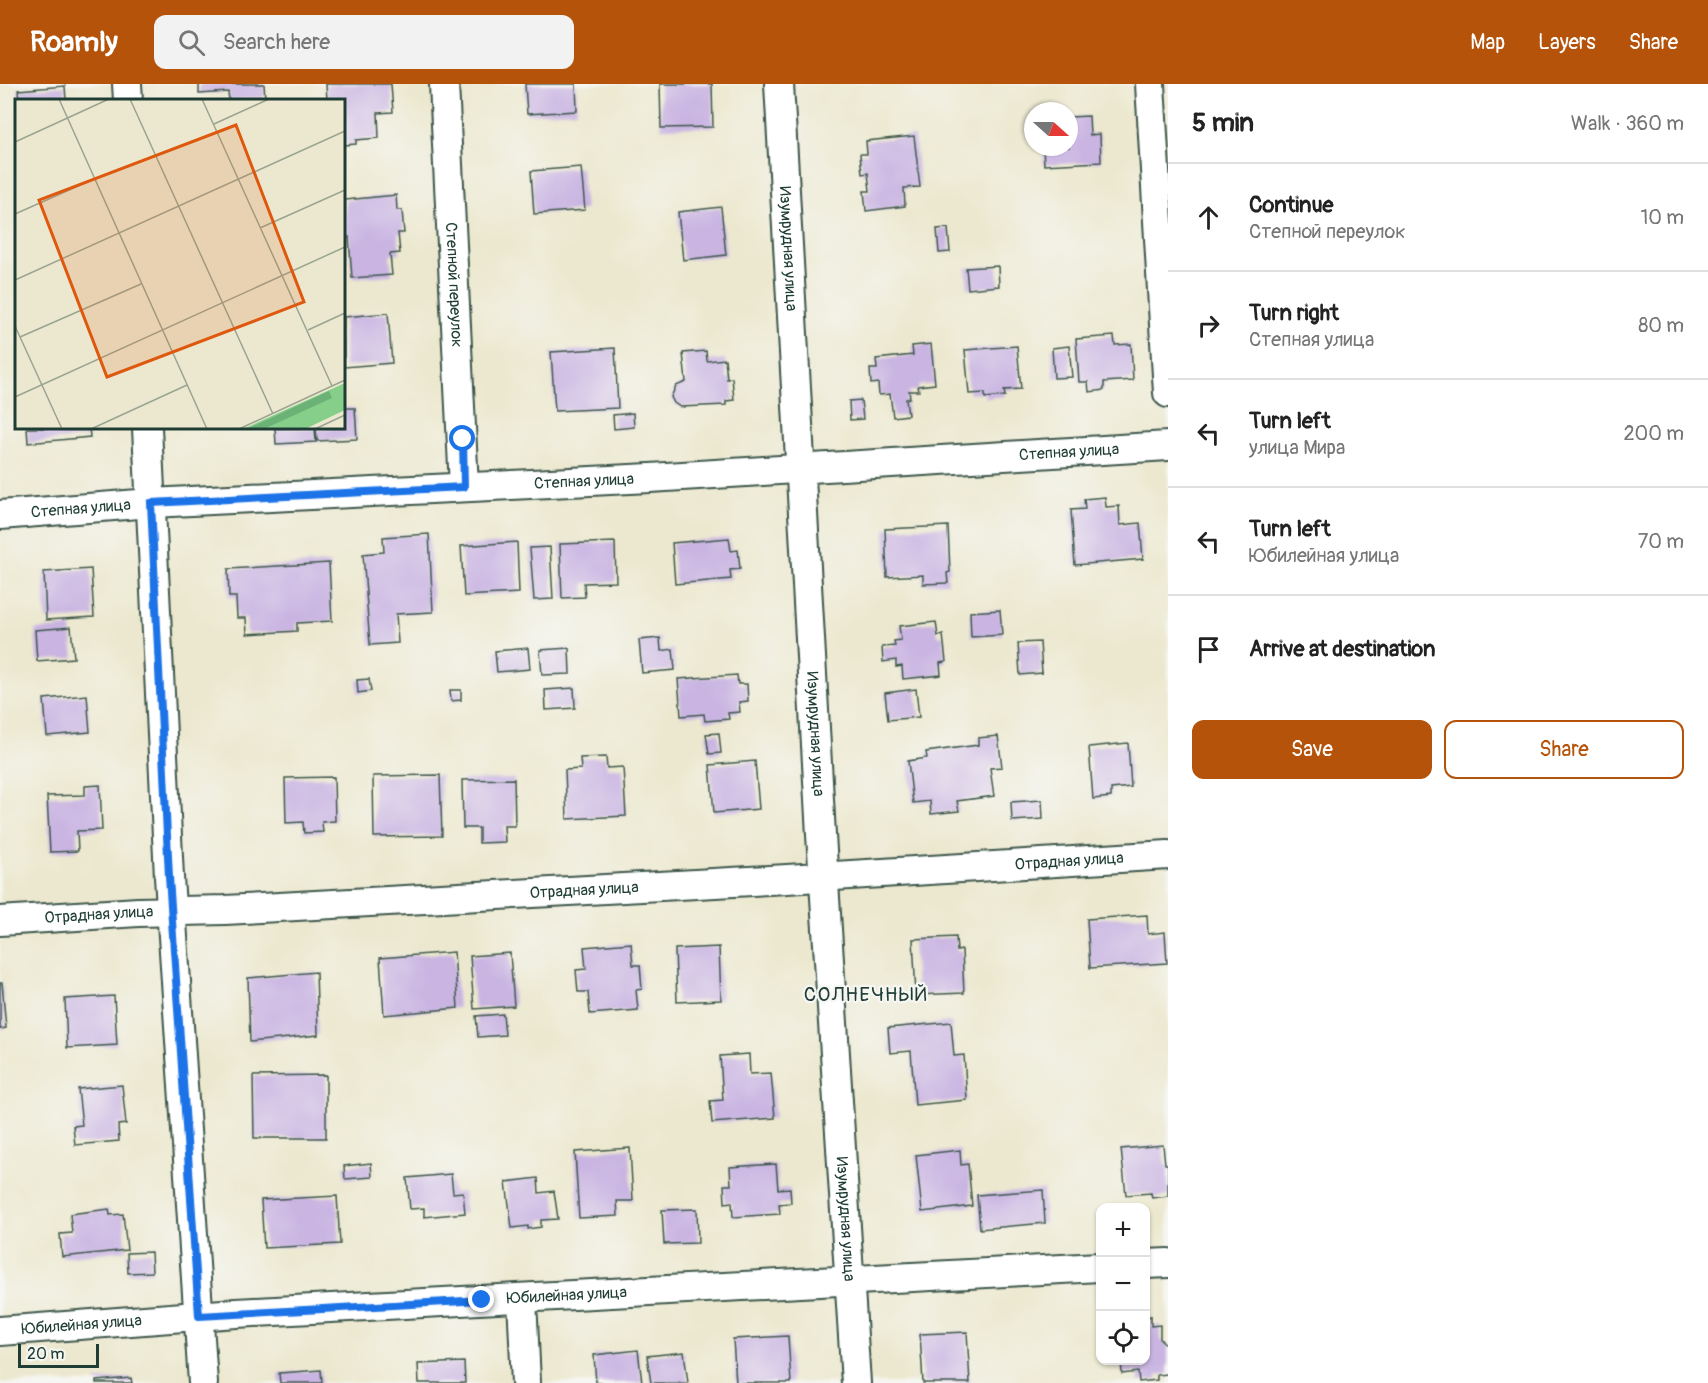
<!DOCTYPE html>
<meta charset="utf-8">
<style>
:root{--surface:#fff;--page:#f2f2f2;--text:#222;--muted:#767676;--line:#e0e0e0;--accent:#b45309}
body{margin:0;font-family:Pangolin,sans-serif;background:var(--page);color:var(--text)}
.controls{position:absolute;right:18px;bottom:18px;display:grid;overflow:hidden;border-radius:12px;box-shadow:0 2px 4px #0004}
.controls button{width:54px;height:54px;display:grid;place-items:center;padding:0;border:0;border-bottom:2px solid var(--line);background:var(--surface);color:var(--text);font:30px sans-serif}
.compass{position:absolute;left:1024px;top:18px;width:54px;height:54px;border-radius:50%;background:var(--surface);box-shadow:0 2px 4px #0004;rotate:111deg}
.scale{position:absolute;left:18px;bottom:15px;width:81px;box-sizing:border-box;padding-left:6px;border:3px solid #1f3d34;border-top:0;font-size:16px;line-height:21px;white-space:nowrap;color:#1f3d34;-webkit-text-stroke:4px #f6f6f2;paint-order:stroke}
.stop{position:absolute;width:18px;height:18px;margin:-14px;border:4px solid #1a73e8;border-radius:50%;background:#fff}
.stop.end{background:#1a73e8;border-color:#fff;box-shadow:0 2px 6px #0008}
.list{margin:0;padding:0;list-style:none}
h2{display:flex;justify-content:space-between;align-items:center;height:78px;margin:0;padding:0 24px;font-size:26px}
h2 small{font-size:20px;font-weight:400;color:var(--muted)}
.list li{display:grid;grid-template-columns:39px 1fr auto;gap:18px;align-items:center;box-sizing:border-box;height:108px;padding:0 24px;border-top:2px solid var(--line)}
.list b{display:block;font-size:22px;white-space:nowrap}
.list p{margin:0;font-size:20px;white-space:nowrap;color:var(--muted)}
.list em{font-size:20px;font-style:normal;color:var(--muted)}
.actions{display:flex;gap:12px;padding:18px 24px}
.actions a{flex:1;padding:14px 0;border:2px solid var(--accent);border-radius:12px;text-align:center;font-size:21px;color:var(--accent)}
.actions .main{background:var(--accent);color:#fff}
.icon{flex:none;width:33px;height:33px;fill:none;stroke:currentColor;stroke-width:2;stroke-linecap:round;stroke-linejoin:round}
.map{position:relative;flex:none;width:1168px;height:1299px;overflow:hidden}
header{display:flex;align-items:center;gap:36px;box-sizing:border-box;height:84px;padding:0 30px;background:var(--accent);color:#fff}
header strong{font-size:28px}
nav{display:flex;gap:33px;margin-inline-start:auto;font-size:21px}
.search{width:420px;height:54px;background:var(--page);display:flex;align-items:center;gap:15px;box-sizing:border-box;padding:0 21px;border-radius:12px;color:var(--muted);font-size:22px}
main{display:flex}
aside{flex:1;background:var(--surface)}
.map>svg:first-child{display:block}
</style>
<header>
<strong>Roamly</strong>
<div class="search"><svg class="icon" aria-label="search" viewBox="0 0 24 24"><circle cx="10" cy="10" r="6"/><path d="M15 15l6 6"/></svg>Search here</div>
<nav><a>Map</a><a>Layers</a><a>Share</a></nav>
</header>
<main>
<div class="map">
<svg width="1168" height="1299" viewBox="0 0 1168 1299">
<rect width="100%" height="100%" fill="#f6f6f2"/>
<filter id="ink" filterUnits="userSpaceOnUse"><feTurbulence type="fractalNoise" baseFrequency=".0167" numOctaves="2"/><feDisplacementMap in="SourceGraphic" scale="12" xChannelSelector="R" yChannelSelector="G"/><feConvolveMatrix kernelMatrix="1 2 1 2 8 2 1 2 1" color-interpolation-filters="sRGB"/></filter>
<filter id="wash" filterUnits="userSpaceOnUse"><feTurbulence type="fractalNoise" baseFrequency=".008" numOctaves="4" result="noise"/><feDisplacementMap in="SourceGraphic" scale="24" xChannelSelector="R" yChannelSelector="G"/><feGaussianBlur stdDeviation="1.35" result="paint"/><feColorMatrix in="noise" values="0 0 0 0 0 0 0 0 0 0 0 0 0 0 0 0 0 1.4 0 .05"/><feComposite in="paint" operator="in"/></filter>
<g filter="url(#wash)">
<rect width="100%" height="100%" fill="#ece8cf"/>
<g id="blocks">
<path fill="#c9b4e2" d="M199,0H264L265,14L229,16L228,8L199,10Z
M326,0H391L393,28L378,29L379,54L356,56V60L344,61V16H327Z
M525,0H576L577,27L527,30Z
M660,0H712L713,43L661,44Z
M65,2L66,16H19L18,6Z
M1089,32L1090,51L1100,50L1101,78L1044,81L1043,63H1069V33Z
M914,52L920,103L904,104L905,122L866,127L864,107H870L868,89L862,90L860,70H867L866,57Z
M581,83L585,126L534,130L531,87Z
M396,111L397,126H402L404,149H398L400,169L390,170L392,191L352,194L349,153L344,154L345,116Z
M721,123L726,171L683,176L678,128Z
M948,144L950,168L939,169L937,145Z
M998,182L999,202L968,205L966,184Z
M388,229L392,279L344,283V233Z
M1114,252L1115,261L1131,260L1133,296L1104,298V306L1089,308L1088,298H1079L1076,255Z
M931,260L935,300L918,302L919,307H909L910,314L906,315L908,331L893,333L890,310L879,311L878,299L871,300L870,285H877L876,275L913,271L912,262Z
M1017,262L1021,305L1004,306L1005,312L985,314V309L969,310L965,266Z
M1069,262L1072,293L1054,294L1052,264Z
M615,264L618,324L555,327L551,268Z
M706,267L707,277L725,275L727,295L732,294L734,316L726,317V321L680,323L674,319L671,313L676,302L686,298L683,269Z
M861,316L863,335L850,336L849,317Z
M344,324H355L357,355L317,357L316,344H344Z
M633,329L634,343L614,345L613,331Z
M27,344H89L90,353L28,359Z
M275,344H315L316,358L276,360Z
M1105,413L1106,423L1119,422L1120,441L1140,439L1143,475L1075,481L1071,426L1085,425L1084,415Z
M948,442L950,488L947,489L948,499L923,500V491L887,493L885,445Z
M429,450L433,528L396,530L398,559L370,561L363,470L384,468L383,453Z
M729,454L731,467L738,466L740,485L730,486L731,495L675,500L672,459Z
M517,458L519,509L464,512L461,462Z
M615,458L616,498L584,499L585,513L562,514L560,460Z
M550,463L553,515L534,516L530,464Z
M329,479L332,537L297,539V547L247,550L246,534H237L236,513H229L228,485Z
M91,485L94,533L46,536L44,488Z
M1000,526L1002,551L971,553L970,528Z
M936,538L938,552L943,551L946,578L940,579L941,591L903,595L902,582L896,583V576L883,578L882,563L895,562L894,557L901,556L899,542Z
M71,543L74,574L37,577L35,546Z
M660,554L661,567L673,565L675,586L642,589L639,556Z
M1040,558L1042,589L1020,591L1018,559Z
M528,564L530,585L497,588L495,567Z
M569,564L570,590L542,591L540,566Z
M737,591L738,600H747L748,617L739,618L740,628L728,629L729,635L705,637L704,630L681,632L678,595Z
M369,595L371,607L358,609L357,596Z
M574,604L575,624L546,626L545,606Z
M916,605L919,633L888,636L885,609Z
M450,606H461V616L451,617Z
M87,611L90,648L47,652L44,615Z
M719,649L721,669L709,670L706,650Z
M998,652L1002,683L990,684L994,712L957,717L959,727L931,730L930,717L913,719L908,677L927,674L926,668L978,661V654Z
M1128,659L1131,703L1111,705V713L1093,715L1089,663Z
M606,673L607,684L623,683L626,732L567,735L565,686L581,685L580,674Z
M755,677L759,725L714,729L710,681Z
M440,691L442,752L374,753L373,692Z
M334,693L335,737L322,738L323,748L304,749L303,738L286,739L285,694Z
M514,695L515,742H504L505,758L479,759V744H463L462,696Z
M100,701L102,746L77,747L78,767L50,768L47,712L85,711V702Z
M1042,716L1043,735L1012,737L1011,718Z
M1147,831L1148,850L1165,848L1167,879L1090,884L1087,835Z
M956,853L957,867L962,866L964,909L916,911L913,855Z
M631,859L633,881H640L642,905L636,906L638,926L590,930L588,908H578L576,886L586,885L584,863Z
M719,863L721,916L677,918L675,865Z
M454,868L458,924L384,931L380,874Z
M510,869L514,922L474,925L470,872Z
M316,888L318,951L250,958L248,894Z
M0,899H2L6,944L0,945Z
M114,912L117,961L67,964L65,915Z
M503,930L505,951L478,953L476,932Z
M951,938L954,972L964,971L967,1016L915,1021L911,967L890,969L888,944Z
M749,970L750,990L771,989L775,1034L712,1039L710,1017L723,1016L720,972Z
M326,991V1054H254L253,992Z
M122,1001L126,1040L118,1041L119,1057L75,1061L73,1042L82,1041L78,1005Z
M1163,1061L1165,1080H1168V1112L1152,1114L1151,1109L1126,1111L1121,1065Z
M630,1064L633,1117H617L618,1132L579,1134L575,1068Z
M960,1066L961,1081L968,1080L972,1122L922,1128L916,1071Z
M371,1079L372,1093L345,1095L344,1082Z
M776,1080L778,1105L790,1104L791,1119L779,1120L780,1130L733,1133L732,1118L725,1119L724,1101H731L730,1083Z
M451,1090L453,1109L463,1108L465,1129L424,1133V1124L410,1125L407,1094Z
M538,1094L539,1109L554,1107L558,1135L541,1136V1143L528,1145V1142L512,1144L506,1098Z
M1043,1106L1045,1139L980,1145L977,1111Z
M337,1112L340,1160L264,1164L261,1116Z
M109,1125L110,1131L123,1130L127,1166L62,1173L60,1150L72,1149L70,1130Z
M697,1125L698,1159L664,1160L662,1126Z
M151,1168L152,1188L128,1189L127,1169Z
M1151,1232V1242L1160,1241V1255L1168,1262V1290L1157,1291V1296L1139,1298L1138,1288L1122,1290L1121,1276H1146V1233Z
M967,1248L970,1299H923L920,1250Z
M788,1252L791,1299H736L733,1255Z
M638,1266L642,1299H596L594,1271Z
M684,1268L688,1299H651L647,1272Z
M464,1278L465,1299H419L418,1280Z
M321,1286L322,1299H280L279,1289Z
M131,1294L132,1299H96V1297Z"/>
</g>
</g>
<g filter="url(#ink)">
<use href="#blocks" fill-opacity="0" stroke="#3e574b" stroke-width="1.5"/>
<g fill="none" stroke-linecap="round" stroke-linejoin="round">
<defs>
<g id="minor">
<path d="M127,0L128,16"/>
<path id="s1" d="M444,0L464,403"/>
<path id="s2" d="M779,0L821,751L856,1299"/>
<path d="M1150,0L1168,309"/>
<path d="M147,344L169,793L203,1299"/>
<path id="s3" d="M0,431L151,419L650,394L1168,362"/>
<path id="s4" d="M0,837L138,828L225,826L787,795L1168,771"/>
<path d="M1146,1180L1168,1179"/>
<path d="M522,1215L526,1299"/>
<path id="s5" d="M0,1247L236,1229L1100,1183"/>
</g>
</defs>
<use href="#minor" stroke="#3e574b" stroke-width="32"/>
<use href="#minor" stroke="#fff" stroke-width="28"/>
</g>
</g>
<g fill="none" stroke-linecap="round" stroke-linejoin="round" filter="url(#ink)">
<path stroke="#1a73e8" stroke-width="8" d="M463,355L464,403L151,419L169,793L199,1232L482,1216"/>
</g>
<g text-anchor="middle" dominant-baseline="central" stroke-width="4.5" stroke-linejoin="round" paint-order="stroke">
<g font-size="16" fill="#1f3d34" stroke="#f6f6f2">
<text stroke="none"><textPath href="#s2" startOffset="165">Изумрудная улица</textPath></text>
<text stroke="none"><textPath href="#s1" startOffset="201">Степной переулок</textPath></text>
<text stroke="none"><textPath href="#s3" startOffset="1071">Степная улица</textPath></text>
<text stroke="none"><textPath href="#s3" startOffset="585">Степная улица</textPath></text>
<text stroke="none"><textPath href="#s3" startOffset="81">Степная улица</textPath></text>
<text stroke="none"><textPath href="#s2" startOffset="651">Изумрудная улица</textPath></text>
<text stroke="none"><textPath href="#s4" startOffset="1071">Отрадная улица</textPath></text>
<text stroke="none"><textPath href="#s4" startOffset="585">Отрадная улица</textPath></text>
<text stroke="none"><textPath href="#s4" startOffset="99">Отрадная улица</textPath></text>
<text stroke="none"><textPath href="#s2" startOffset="1137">Изумрудная улица</textPath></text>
<text stroke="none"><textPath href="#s5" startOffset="568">Юбилейная улица</textPath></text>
<text stroke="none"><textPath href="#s5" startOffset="82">Юбилейная улица</textPath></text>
</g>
<g font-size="20" letter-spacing="1.5" fill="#1f3d34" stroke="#f6f6f2">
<text x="866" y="910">СОЛНЕЧНЫЙ</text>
</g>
</g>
<g transform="translate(15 15)">
<rect width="330" height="330" fill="#ece8cf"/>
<path d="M330,284V311L290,330H228Z" fill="#86cf8b"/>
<path d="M314,292L317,299L249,330H232Z" fill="#6cb277"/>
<path fill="none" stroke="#9aa491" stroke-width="1.5" d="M44,0L192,330M115,0L258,315M187,0L317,287M199,25L254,0M0,43L94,0M0,115L79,80M245,129L330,91M0,181L330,32M0,227L47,330M293,231L330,214M5,238L126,185M0,298L330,148M76,330L172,286M224,330L330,281M300,330L330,316"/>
<path fill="#de580e" fill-opacity="0.15" stroke="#de580e" stroke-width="3" d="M221,26L289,203L92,278L24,101Z"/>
<rect width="330" height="330" fill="none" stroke="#1f3d34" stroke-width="3"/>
</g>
</svg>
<div class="controls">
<button>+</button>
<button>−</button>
<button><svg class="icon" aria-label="locate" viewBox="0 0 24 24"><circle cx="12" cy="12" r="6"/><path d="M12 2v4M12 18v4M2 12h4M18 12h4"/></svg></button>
</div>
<svg class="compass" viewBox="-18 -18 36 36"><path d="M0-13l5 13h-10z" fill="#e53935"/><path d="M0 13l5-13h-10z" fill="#767676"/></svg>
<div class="scale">20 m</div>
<div class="stop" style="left:463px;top:355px"></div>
<div class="stop end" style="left:482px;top:1216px"></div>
</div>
<aside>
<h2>5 min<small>Walk · 360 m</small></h2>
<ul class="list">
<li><svg class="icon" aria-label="ahead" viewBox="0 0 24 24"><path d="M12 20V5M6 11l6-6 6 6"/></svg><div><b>Continue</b><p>Степной переулок</p></div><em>10 m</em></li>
<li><svg class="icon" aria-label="right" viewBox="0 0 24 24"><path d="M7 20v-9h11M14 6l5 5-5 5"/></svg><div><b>Turn right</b><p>Степная улица</p></div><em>80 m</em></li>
<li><svg class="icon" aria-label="left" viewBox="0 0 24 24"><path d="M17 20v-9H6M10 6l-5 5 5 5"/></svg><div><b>Turn left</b><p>улица Мира</p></div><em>200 m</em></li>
<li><svg class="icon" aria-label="left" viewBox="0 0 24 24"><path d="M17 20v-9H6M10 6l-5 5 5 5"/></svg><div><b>Turn left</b><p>Юбилейная улица</p></div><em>70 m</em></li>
<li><svg class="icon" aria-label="arrive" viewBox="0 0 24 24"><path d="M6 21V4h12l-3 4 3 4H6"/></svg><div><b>Arrive at destination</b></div></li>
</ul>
<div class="actions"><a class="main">Save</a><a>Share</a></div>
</aside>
</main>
